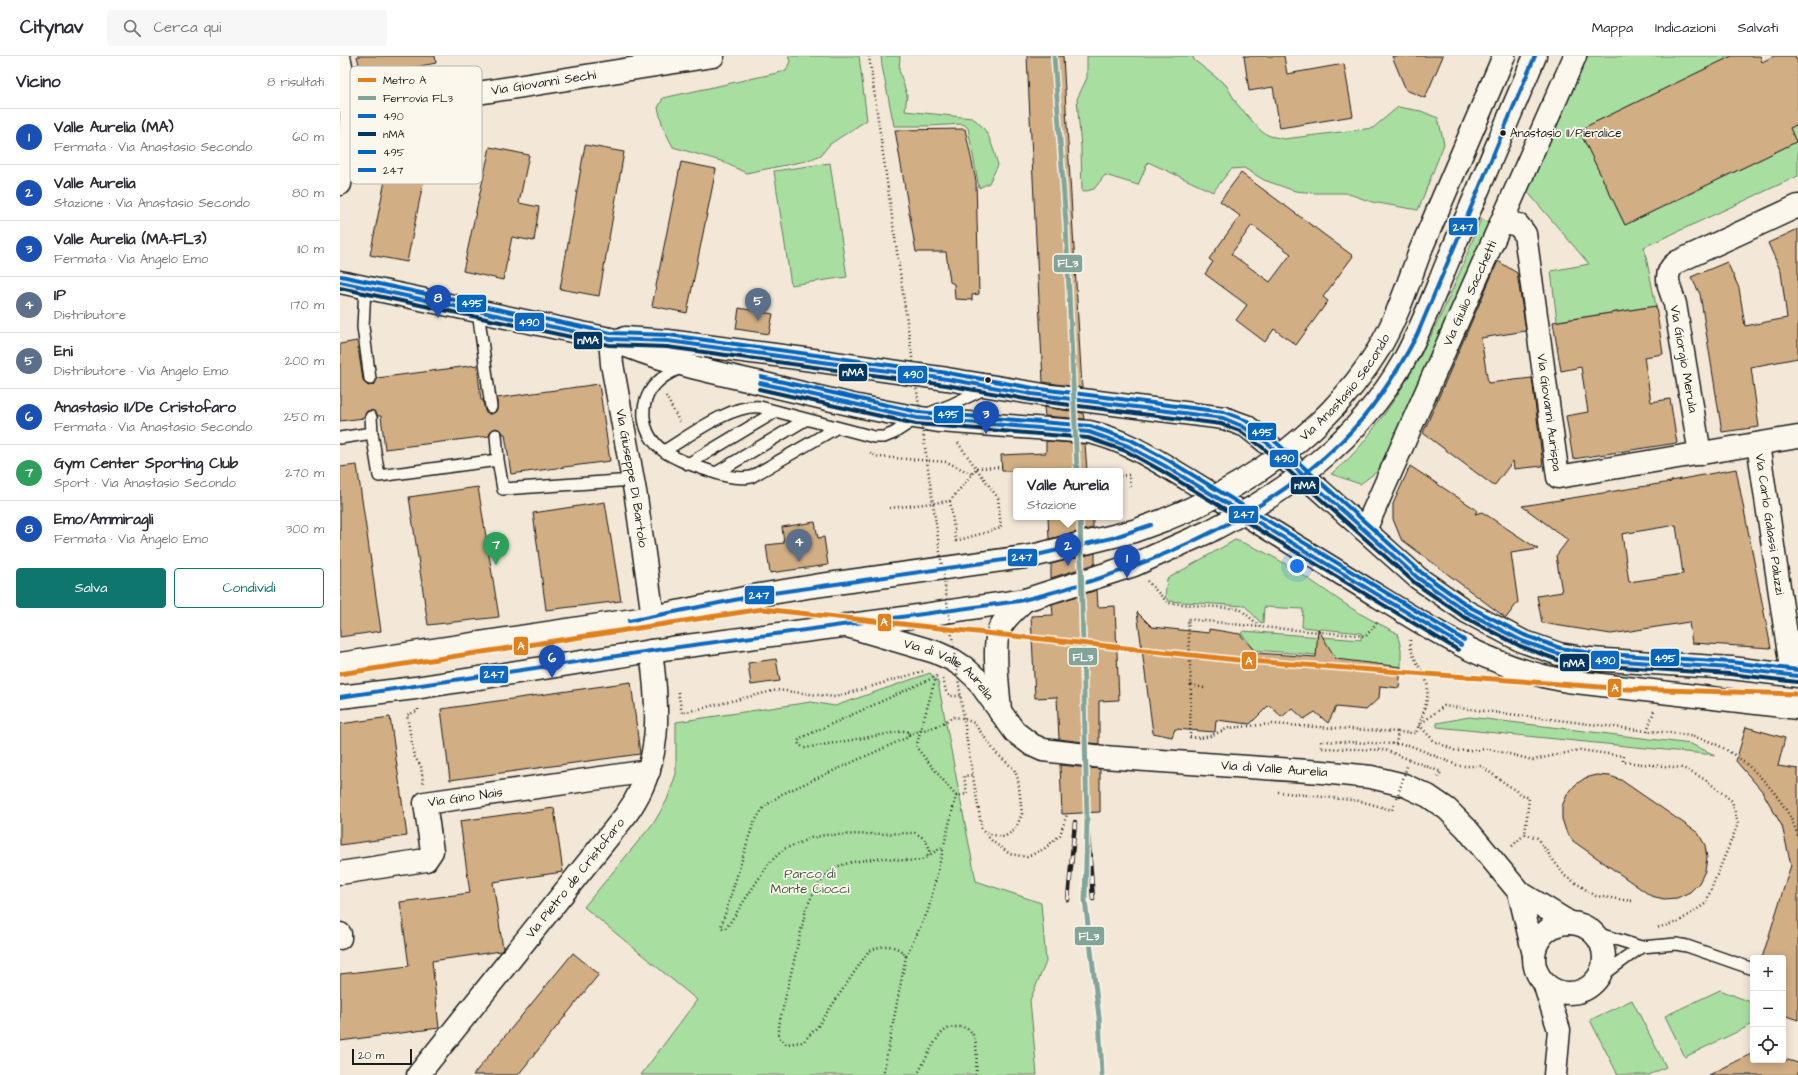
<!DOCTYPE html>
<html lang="it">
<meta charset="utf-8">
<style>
:root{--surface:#fff;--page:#f7f7f7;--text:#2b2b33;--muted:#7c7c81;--line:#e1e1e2;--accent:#0f766e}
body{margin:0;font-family:"Architects Daughter",sans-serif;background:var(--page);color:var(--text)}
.controls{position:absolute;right:12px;bottom:12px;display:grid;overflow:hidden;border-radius:4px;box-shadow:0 2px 10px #0003}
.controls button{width:36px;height:36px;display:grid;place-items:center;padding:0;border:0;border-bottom:1px solid var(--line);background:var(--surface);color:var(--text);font:20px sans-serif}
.scale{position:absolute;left:12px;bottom:10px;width:60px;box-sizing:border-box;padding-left:4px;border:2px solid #1c1c1c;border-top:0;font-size:11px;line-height:14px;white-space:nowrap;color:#1c1c1c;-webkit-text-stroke:3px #fbf7ec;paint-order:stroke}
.you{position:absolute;left:957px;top:510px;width:14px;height:14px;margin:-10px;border:3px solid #fff;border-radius:50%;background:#1a73e8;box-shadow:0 0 0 6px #1a73e833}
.badge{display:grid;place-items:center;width:26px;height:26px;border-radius:50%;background:var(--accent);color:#fff;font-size:13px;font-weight:700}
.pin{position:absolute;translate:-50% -33px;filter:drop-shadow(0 1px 2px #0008)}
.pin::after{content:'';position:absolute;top:21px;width:14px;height:12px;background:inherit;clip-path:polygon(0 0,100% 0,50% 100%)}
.popup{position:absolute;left:673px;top:412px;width:110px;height:52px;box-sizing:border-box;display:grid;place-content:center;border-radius:4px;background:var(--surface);filter:drop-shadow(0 1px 3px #0005);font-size:13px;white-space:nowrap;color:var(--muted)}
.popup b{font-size:15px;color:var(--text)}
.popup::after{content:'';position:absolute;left:50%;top:100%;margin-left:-8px;border:8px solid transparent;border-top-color:var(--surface)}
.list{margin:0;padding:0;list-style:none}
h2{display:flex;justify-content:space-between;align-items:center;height:52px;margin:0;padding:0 16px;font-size:17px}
h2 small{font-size:13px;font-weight:400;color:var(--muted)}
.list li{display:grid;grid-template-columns:26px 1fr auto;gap:12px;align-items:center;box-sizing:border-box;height:56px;padding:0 16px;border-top:1px solid var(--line)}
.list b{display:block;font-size:15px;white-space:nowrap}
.list p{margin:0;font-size:13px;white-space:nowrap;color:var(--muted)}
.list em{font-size:13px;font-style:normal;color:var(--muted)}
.actions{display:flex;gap:8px;padding:12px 16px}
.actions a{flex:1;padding:9px 0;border:1px solid var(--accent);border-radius:4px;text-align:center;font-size:14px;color:var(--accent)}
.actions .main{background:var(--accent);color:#fff}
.icon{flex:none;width:22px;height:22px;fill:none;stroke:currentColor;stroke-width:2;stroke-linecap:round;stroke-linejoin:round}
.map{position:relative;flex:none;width:1458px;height:1019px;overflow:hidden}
header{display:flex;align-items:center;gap:24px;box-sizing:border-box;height:56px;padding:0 20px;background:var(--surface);border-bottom:1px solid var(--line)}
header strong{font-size:19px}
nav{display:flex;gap:22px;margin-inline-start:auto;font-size:14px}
.search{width:280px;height:36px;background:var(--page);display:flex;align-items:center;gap:10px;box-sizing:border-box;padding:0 14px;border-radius:4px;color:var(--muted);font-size:15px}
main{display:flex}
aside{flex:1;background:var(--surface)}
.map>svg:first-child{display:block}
</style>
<header>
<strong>Citynav</strong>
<div class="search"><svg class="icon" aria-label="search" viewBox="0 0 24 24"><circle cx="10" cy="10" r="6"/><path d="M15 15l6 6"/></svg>Cerca qui</div>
<nav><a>Mappa</a><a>Indicazioni</a><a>Salvati</a></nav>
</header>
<main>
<aside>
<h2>Vicino<small>8 risultati</small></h2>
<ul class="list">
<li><span class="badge" style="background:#1a4fb4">1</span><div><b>Valle Aurelia (MA)</b><p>Fermata · Via Anastasio Secondo</p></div><em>60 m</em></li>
<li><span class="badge" style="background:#1a4fb4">2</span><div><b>Valle Aurelia</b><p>Stazione · Via Anastasio Secondo</p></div><em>80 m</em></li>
<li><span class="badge" style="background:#1a4fb4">3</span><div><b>Valle Aurelia (MA-FL3)</b><p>Fermata · Via Angelo Emo</p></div><em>110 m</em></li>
<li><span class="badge" style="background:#5c6f8a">4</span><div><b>IP</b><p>Distributore</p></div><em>170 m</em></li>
<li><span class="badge" style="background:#5c6f8a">5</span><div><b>Eni</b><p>Distributore · Via Angelo Emo</p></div><em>200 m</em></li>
<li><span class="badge" style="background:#1a4fb4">6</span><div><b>Anastasio II/De Cristofaro</b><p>Fermata · Via Anastasio Secondo</p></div><em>250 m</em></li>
<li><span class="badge" style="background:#2e9e5b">7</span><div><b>Gym Center Sporting Club</b><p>Sport · Via Anastasio Secondo</p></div><em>270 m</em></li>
<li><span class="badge" style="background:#1a4fb4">8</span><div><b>Emo/Ammiragli</b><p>Fermata · Via Angelo Emo</p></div><em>300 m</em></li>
</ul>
<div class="actions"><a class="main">Salva</a><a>Condividi</a></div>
</aside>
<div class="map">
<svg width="1458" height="1019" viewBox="0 0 1458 1019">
<rect width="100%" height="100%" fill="#f3e8d7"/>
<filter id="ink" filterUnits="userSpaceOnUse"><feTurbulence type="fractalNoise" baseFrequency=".025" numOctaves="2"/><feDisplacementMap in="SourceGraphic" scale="8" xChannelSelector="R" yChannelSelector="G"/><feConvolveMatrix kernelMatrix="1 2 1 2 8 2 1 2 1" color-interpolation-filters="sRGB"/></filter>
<g filter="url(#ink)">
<path fill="#a9dea1" stroke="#627d5e" d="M448,0H519L527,64L490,88L481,99L466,105L406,117L381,105L333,91L323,71L318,52L323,42L446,15L450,5Z
M541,0H560L559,14L567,39L565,55L632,62C649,72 653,92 658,109L649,127L639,132L628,72L623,68L589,70H554L542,10Z
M747,0H853L854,4L886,29L897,48L922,76L930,80L944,83L1033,72L1058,51L1081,55L1098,62L1104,88L1078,154L1032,146L1006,137H976L955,135L924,124L904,112L891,113L873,136L808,106L798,129L765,119L754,133L742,136L741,92L737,43L747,22Z
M1244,0H1392L1239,74L1285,169L1456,86L1450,72L1458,68V120L1304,191L1316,250L1217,265L1211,215L1249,208L1186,134Z
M490,107L507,221L451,229L434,115Z
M1141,163L1149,166L1118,243L1059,375L1039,414L1020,428L991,418C999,411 1007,405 1014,397C1024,387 1033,373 1042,361C1086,301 1114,232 1141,163Z
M895,484C941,499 979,532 1019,557C1031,564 1044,570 1057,577L1061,593V611L990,603V594L986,588H980L977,591V599L915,594L901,577L903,575L1021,584V577L962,571L963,553L924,551L923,567L920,566L905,550L828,545L825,541L827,523Z
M590,617L598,626L636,825L701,847L706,906L690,944L697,1019H301L357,944L244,851L315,765L327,744L336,718V666L471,646L495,650Z
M1129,661L1351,688L1375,699L1097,671V667Z
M1380,934L1413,947V968L1345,1001L1325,960Z
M1292,944L1326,1011L1309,1019H1278L1250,964Z"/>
<path fill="#d2ae84" stroke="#1c1c1c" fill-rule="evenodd" d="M17,0H95L96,7L22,22Z
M687,0H723L742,332L703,326Z
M904,0H944L947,18L1004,8L1013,60L940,72L933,31L909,35Z
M1052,0H1103L1085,42L1066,34Z
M1392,0H1420L1422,6L1434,0H1455L1458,7V68L1450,72L1456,86L1285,169L1239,74Z
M625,73L636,125L639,238L632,239V244L615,243L614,228L610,226L606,196H576L555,74Z
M55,75L92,83L67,206L30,199Z
M245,89L284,96L259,240L220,233Z
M150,91L189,99L179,147L199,151L194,185L172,181L163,224L123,215Z
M341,106L376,113L347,257L312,250Z
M901,117L1013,200L983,241L988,245L956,289L934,273L925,286L896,264L907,249L865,218L873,206L869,203L900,160L880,145ZM912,169L951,198L930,226L891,198Z
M1458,173V302L1411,311L1419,371L1382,376L1360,238L1351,221L1387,206L1399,232L1405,270L1447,262L1441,216L1428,187Z
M1158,205L1177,217L1186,275L1141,282L1148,327L1192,322L1203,410L1174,413L1173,405L1154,430L1083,377Z
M1316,250L1323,298L1304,301L1311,346L1330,343L1337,387L1233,403L1226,360L1248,356L1241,311L1221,315L1213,266Z
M399,252L433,258L429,278L396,273Z
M17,285L23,324L28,330L35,328L37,322L137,309L141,344H143L145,355L149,358H152L157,354V342L259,328L270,405L171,418L165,378H163L162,375L156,372L150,376L149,380L45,393L41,360H38L34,355H27L24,362L0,365V288Z
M704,351L743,357L744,363L705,360Z
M706,385L745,388L747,415H662L661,399L706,397Z
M17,409L41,575L0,581V411Z
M1070,410L1137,454L1135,458L1142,456L1198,493L1171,497L1178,546L1166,562L1061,483L1053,463V448Z
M1396,413L1431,592L1352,587L1349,566L1271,578L1202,567L1197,540L1222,536L1216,500L1228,484L1182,450L1331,426V425ZM1336,469L1343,518L1289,526L1282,478Z
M138,431L159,561L88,569L69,441Z
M265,446L281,545L206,554L193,457Z
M708,461H753V472L709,483Z
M475,466L478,482L484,481L488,509L430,517L426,489L444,487L442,471Z
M755,497V508L711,522V508Z
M757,534L758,551L775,550L779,644L759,645V688L719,683L717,641L695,642L691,560L713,559L712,548Z
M797,556L812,571L869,577V573L900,578L916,597L976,601L978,573L996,603L1061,611L1059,632L1040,630L1039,642L1026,654L996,651L988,667L975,656L964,663L952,652L942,661L929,649L910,668L876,664L875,676L835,673L832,681L813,677Z
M436,603L440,625L411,629L408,607Z
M291,626L300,698L110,724L101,653Z
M50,661L67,780L0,789V668Z
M1406,671L1445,682L1438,710L1458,713V964L1443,959V902H1422L1451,809L1442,770L1422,735L1396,705Z
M720,709L760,713V756L722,758Z
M1257,719L1270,720L1281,724L1358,777L1365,789L1367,802L1365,815L1359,827L1350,836L1337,842L1324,843L1311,840L1233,785L1226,775L1222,763V750L1227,739L1235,729L1245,722Z
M214,752L223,816L153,826L163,893L161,895L92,905L99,972L0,985V918L69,910L60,846L130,837L120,765Z
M233,897L259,918L178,1019H133Z
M1413,997V1004H1448L1458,1007V1019H1369Z"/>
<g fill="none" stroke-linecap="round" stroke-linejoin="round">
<defs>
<path id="service" d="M25,231L23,271L30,323
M138,255L151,351
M345,309C337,314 328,317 321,323C296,343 299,378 325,396C336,403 349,408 361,412C378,418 393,424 411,421L496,372
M31,361L32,377
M156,379L158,404
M0,382L32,377L39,420L158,404L163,433L293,424
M324,395C349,380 391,348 420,351L534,381H544L554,377L577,362L611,349L646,332
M348,408L435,356
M376,417L465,364
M1253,876L1301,891L1336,888L1347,890L1413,913
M1259,922L1301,891"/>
<g id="minor">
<path d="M0,5L11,57L10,77L0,128"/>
<path id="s1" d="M11,57L373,0"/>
<path id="s2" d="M1162,165L1178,169L1185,178L1218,421L1458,381"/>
<path id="s3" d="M270,283L272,308L296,441L313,561"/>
<path id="s4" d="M1418,388L1452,619"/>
<path d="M1360,398L1335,248C1330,232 1321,218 1337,206L1458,150"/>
<path id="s5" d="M1025,474L1235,0"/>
<path id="s6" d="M504,569L595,596L613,604L625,612L636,622L675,676L692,689L703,694L763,701L982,716L1031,721L1064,729L1088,740L1107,753L1126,772L1179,836L1230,867"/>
<path d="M660,656C659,635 652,592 659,574C664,562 676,553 685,544"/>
<path id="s7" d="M0,817L86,804L92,795L85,747L309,715"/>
<path d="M1179,836L1194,899"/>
<circle cx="1229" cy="902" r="35"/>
<path d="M0,878V882"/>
<path d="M1204,927L1219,974L1215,1019"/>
<path id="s8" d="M78,1019L285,760C323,709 319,655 311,595"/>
</g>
<path id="secondary" d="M0,226L270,283C319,305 372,316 425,328C483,342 541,357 600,365L749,376C786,384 817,405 849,424C904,458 960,492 1015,526C1085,569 1144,611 1227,625L1458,652
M285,282L328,285L480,305L607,323L704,339
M711,340L736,343
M742,344L884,362L906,370L926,386L1078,522L1127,556L1182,585L1219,598L1250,603L1391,612L1458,620"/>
<path id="primary" d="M1081,193L1164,0
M1110,200L1195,0
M0,608L313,561L419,539L474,530L692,500L794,475L824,464L848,454
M0,641L75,632L331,592L557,563L685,544L794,509L870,475"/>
</defs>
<use href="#service" stroke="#1c1c1c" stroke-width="14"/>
<use href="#minor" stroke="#1c1c1c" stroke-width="25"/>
<use href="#secondary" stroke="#1c1c1c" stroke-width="25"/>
<use href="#primary" stroke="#1c1c1c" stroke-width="25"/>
<path stroke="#1c1c1c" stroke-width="2.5" stroke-dasharray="1 3" stroke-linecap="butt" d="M326,340L340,367
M530,397L539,401L607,406L632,418
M637,412L662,411
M780,420L789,419L790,431
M610,445L616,486
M550,452L610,445L637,412
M616,485L661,472L658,442L618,387
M807,525L828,547L900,553L921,571L1026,580L1038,565
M1070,584C1070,600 1080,609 1086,624C1092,639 1081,663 1076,677L1058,676L1056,688L981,685V692L1045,694L1101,716L1098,721
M603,623L606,635L611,640H623
M851,629L850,681L861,682L870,680L889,672L931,668L1058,676
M864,632L851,629L848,563L920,571
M338,636L342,657L437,634L495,641L584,615
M78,653V655L67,659L74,700L81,710L83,727
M1314,655L1307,675C1326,676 1346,678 1365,684C1403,696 1448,743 1458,781
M1307,675L1104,650L1079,669L1094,685L1116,695L1149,693L1193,704L1240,694L1283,700V706L1343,712L1366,724L1392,745L1398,768L1365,848L1338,866L1316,872
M569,678L598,670L613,661L622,662L634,667L656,697L674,713L678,723L682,758L675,774L664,781L653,779L642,774
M627,685L642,774L653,786L670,798L687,801L704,793L720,779L727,758
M1056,688L1069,689L1119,710H1141L1179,737L1189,742L1185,778L1170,792
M938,736L1020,745L1052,754L1054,748
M616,740L627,738L624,720L633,719
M1185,778L1197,782L1225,820L1256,840L1292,845
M587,800L603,791
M566,900L588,855L616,740L576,691L595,624L594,622
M543,1019L566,900C556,887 541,888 528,896L478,970L463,986L446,988L439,981V969L466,853C473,837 484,814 502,809C513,805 533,803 544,802C554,802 592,813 589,792C587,784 581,780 575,777L485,779L471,782L444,793L429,807L387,871L384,873L381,871L413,768L424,751L442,738L566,682L569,679L568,676L564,675L465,692L459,689L458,685L461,682L597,620
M577,1019C584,1007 592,988 601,978C606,973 610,971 617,971C642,969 636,1003 636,1019"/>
<use href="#service" stroke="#fbf7ec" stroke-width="11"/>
<use href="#minor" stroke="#fbf7ec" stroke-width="22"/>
<use href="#secondary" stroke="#fbf7ec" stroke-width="22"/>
<use href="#primary" stroke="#fbf7ec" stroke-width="22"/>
<defs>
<path id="rail" d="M747,765L753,843
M728,844L735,766"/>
</defs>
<use href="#rail" stroke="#1c1c1c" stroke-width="4.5"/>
<use href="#rail" stroke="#fbf7ec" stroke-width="3" stroke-dasharray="9" stroke-linecap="butt"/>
<defs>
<g id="primary-bridge">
<path id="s9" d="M848,454C925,418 993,367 1038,294C1057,263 1068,227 1081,193"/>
<path d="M870,475C949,434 1018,385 1063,306C1082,272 1095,236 1110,200"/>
</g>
</defs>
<use href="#primary-bridge" stroke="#1c1c1c" stroke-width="25" stroke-linecap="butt"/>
<path stroke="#1c1c1c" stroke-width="2.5" stroke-dasharray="1 3" stroke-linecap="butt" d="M529,0L627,685
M1057,742L1067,710"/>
<use href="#primary-bridge" stroke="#fbf7ec" stroke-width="22"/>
<defs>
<path id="bus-1" d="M0,226L270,283L328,285L607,323L692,338L883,362L902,370L926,386L1078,522L1127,556L1182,585L1219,598L1250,603L1391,612L1458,620
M420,327L577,362L749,376L788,390L825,410L1121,589"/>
<path id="bus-2" d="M0,232L269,289L327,291L606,329L691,344L881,368L900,375L922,391L1075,527L1124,561L1180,590L1218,604L1249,609L1390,618L1457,626
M419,333L576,368L748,382L786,395L822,415L1118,594"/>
<path id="bus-3" d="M1,220L271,277L329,279L608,317L693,332L884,356L905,364L930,381L1082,517L1130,551L1184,579L1220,592L1251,597L1391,606L1458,614
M421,321L578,356L750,370L791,384L828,404L1124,584"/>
<path id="bus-4" d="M289,565L419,539L692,500L772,482L811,469
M0,641L324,593L679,545C792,518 918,468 1002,385C1033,354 1057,317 1077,279L1195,0"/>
</defs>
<use href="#bus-1" stroke="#fbf7ec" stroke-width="7"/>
<use href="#bus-2" stroke="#fbf7ec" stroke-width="7"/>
<use href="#bus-3" stroke="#fbf7ec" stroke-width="7"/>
<use href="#bus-4" stroke="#fbf7ec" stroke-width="7"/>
<use href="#bus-1" stroke="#0c69bf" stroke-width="4"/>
<use href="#bus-2" stroke="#00365f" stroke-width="4"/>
<use href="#bus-3" stroke="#0065bd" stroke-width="4"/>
<use href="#bus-4" stroke="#0c69bf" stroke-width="4"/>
<defs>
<path id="rail-1" d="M714,0L726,168L737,415
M740,461L747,765L745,844L759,961L762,1019"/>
</defs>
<use href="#rail-1" stroke="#fbf7ec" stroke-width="8"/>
<use href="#rail-1" stroke="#83a599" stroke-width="5"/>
<defs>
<path id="metro-1" d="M0,618L422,553L898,604L1288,633L1458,638"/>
</defs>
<use href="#metro-1" stroke="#fbf7ec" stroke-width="8"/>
<use href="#metro-1" stroke="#e0801f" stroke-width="5"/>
</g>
</g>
<g fill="#1c1c1c" stroke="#fbf7ec" stroke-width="1.5">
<circle cx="1163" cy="77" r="3.5"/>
<circle cx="648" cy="324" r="3.5"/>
</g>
<g text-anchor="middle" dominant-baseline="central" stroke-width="3.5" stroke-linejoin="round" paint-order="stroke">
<g font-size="12" fill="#1c1c1c" stroke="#fbf7ec" text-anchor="start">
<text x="1170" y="77">Anastasio II/Pieralice</text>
</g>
<g font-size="13" fill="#1c1c1c" stroke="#fbf7ec">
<text stroke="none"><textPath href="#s1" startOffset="195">Via Giovanni Sechi</textPath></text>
<text stroke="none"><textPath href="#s5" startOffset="259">Via Giulio Sacchetti</textPath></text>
<text transform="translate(1344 303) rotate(80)">Via Giorgio Merula</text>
<text stroke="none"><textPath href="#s9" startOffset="202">Via Anastasio Secondo</textPath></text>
<text stroke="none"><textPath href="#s2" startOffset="208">Via Giovanni Aurispa</textPath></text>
<text stroke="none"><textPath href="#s3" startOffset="141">Via Giuseppe Di Bartolo</textPath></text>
<text stroke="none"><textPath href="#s4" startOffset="81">Via Carlo Galassi Paluzzi</textPath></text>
<text stroke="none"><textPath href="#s6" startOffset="116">Via di Valle Aurelia</textPath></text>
<text stroke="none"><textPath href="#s6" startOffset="476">Via di Valle Aurelia</textPath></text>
<text stroke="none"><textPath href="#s7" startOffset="187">Via Gino Nais</textPath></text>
<text stroke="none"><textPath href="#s8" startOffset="252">Via Pietro de Cristofaro</textPath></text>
</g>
<g font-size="13" fill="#465644" stroke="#fbf7ec">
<text x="470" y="818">Parco di<tspan x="470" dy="15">Monte Ciocci</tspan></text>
</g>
</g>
<rect x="10" y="10" width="132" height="118" rx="6" fill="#fbf7ec" stroke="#b8b5ae" stroke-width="1"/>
<rect x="18" y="22" width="18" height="4" fill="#e0801f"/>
<rect x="18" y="40" width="18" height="4" fill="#83a599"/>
<rect x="18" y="58" width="18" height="4" fill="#0c69bf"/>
<rect x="18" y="76" width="18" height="4" fill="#00365f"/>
<rect x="18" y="94" width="18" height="4" fill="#0065bd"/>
<rect x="18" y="112" width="18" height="4" fill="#0c69bf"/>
<g font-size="11" fill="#1c1c1c">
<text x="43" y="28">Metro A</text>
<text x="43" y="46">Ferrovia FL3</text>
<text x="43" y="64">490</text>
<text x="43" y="82">nMA</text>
<text x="43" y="100">495</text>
<text x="43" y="118">247</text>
</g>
<g stroke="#fbf7ec" stroke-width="1.5">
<rect x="1108" y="161" width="30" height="19" rx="4" fill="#0c69bf"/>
<rect x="713" y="198" width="30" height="19" rx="4" fill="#83a599"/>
<rect x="116" y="238" width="31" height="19" rx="4" fill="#0065bd"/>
<rect x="174" y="256" width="31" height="20" rx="4" fill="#0c69bf"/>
<rect x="233" y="275" width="30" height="19" rx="4" fill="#00365f"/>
<rect x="498" y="307" width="30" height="19" rx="4" fill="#00365f"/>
<rect x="557" y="309" width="31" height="19" rx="4" fill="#0c69bf"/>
<rect x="593" y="349" width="31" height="19" rx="4" fill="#0065bd"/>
<rect x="907" y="366" width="30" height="19" rx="4" fill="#0065bd"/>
<rect x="929" y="393" width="30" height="19" rx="4" fill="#0c69bf"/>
<rect x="950" y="420" width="30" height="19" rx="4" fill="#00365f"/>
<rect x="888" y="449" width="31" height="19" rx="4" fill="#0c69bf"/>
<rect x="667" y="492" width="31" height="19" rx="4" fill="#0c69bf"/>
<rect x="404" y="529" width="31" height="20" rx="4" fill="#0c69bf"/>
<rect x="537" y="557" width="15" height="19" rx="4" fill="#e0801f"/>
<rect x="173" y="580" width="16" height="20" rx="4" fill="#e0801f"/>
<rect x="728" y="591" width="30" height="19" rx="4" fill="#83a599"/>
<rect x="1310" y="592" width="30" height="19" rx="4" fill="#0065bd"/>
<rect x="1250" y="594" width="30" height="20" rx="4" fill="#0c69bf"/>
<rect x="901" y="595" width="16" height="19" rx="4" fill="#e0801f"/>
<rect x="1219" y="597" width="31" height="19" rx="4" fill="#00365f"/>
<rect x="139" y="609" width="30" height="19" rx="4" fill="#0c69bf"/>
<rect x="1267" y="622" width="15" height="20" rx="4" fill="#e0801f"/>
<rect x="734" y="870" width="31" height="20" rx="4" fill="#83a599"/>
</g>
<g font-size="11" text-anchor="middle" font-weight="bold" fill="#fff">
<text x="1123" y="175">247</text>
<text x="728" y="211">FL3</text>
<text x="132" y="251">495</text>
<text x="189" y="270">490</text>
<text x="248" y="288">nMA</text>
<text x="513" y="320">nMA</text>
<text x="573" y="322">490</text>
<text x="608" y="362">495</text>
<text x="922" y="380">495</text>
<text x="944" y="406">490</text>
<text x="965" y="433">nMA</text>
<text x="904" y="462">247</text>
<text x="682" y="505">247</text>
<text x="419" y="543">247</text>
<text x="544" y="570">A</text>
<text x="181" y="594">A</text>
<text x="743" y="605">FL3</text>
<text x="1325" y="606">495</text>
<text x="1265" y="608">490</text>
<text x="909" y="609">A</text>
<text x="1234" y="611">nMA</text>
<text x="154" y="622">247</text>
<text x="1275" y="636">A</text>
<text x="749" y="884">FL3</text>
</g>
</svg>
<div class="controls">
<button>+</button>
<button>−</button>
<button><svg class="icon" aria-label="locate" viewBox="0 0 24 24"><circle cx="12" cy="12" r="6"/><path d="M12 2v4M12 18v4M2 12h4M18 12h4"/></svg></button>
</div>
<div class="scale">20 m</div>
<div class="you"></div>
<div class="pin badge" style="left:787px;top:522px;background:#1a4fb4">1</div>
<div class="pin badge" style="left:728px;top:510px;background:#1a4fb4">2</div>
<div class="popup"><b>Valle Aurelia</b>Stazione</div>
<div class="pin badge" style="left:646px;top:378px;background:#1a4fb4">3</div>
<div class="pin badge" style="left:459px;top:506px;background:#5c6f8a">4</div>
<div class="pin badge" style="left:418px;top:265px;background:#5c6f8a">5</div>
<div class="pin badge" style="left:212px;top:622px;background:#1a4fb4">6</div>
<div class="pin badge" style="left:156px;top:509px;background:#2e9e5b">7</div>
<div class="pin badge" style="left:98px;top:262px;background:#1a4fb4">8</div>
</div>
</main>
